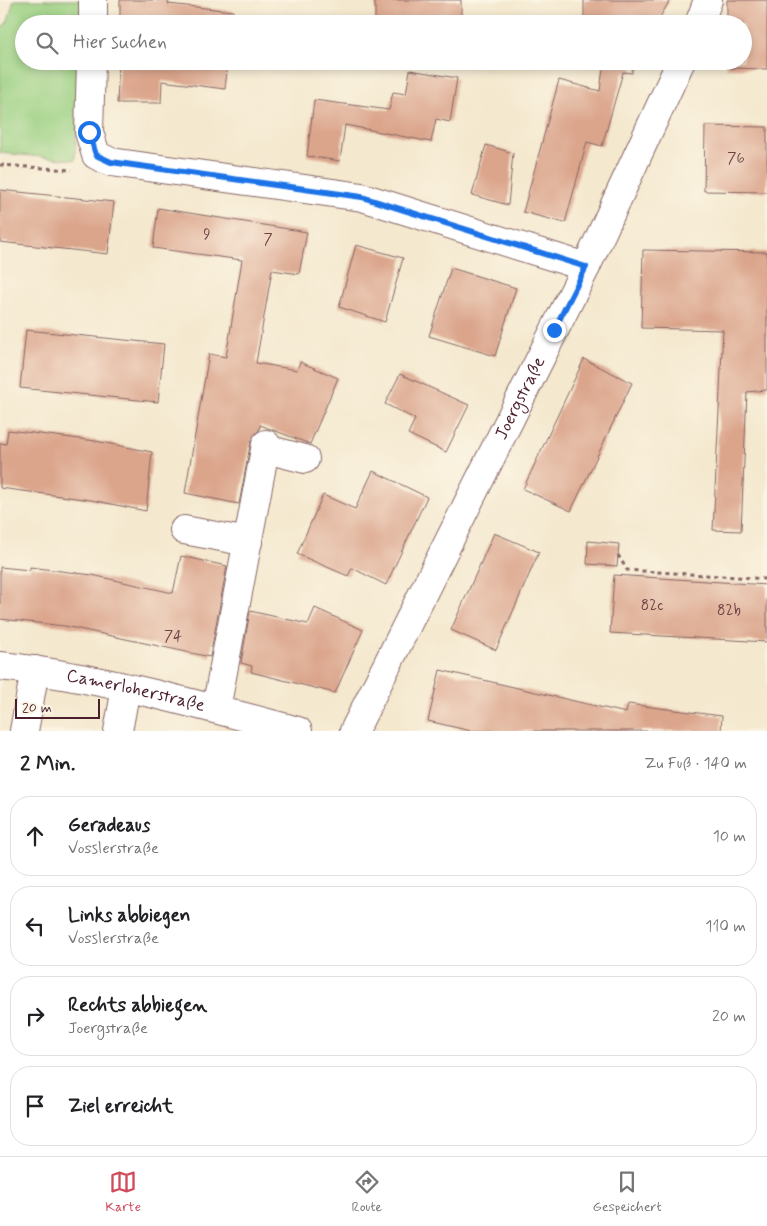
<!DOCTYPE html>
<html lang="de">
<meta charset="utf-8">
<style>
:root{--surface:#fff;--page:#f2f2f2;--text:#202124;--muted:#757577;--line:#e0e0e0;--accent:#d1495b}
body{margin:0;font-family:Mynerve,sans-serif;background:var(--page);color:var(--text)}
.scale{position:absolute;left:15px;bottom:12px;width:85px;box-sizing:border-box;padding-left:5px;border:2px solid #4a1f2b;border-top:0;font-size:14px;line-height:18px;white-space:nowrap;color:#4a1f2b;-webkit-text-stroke:4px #fcf5e5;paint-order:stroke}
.stop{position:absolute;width:15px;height:15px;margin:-11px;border:4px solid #1a73e8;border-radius:50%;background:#fff}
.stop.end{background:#1a73e8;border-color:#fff;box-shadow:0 1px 5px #0008}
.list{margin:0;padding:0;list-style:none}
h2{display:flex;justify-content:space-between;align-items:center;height:65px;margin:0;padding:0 20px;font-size:21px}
h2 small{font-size:16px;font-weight:400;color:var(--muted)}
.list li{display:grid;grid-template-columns:32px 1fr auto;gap:15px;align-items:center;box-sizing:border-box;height:80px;margin:0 10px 10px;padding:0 10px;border:1px solid var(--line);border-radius:20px}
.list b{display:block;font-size:19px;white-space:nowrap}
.list p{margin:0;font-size:16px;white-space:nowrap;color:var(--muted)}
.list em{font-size:16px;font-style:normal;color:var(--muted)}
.icon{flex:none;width:28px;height:28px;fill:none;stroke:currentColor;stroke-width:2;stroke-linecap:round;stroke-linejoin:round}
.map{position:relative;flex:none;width:767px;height:731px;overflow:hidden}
.search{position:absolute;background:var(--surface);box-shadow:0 2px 8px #0003;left:15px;right:15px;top:15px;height:55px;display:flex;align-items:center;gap:12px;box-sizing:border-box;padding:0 18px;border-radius:28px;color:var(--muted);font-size:19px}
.sheet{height:425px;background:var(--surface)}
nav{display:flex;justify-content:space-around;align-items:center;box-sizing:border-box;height:70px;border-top:1px solid var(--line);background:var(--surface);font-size:14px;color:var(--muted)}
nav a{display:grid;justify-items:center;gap:2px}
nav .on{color:var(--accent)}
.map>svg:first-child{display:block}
</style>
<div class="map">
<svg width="767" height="731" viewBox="0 0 767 731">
<rect width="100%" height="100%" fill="#fcf5e5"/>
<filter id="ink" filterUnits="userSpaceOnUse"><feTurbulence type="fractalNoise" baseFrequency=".02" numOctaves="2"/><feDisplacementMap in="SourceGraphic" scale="10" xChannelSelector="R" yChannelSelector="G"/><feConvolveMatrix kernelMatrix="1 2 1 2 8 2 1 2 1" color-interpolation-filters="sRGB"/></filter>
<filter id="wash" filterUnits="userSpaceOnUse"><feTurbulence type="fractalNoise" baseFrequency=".0096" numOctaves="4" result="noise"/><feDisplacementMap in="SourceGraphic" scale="20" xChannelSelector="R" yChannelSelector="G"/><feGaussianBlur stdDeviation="1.12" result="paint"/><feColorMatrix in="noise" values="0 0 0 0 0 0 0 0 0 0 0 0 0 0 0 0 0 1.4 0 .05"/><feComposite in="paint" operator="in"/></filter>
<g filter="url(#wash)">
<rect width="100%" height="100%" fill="#f4e8ce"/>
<path fill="#99cf80" stroke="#727756" d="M14,0H82L81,24H24V61H80L75,160L0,153V30L8,21Z"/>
<g id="blocks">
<path fill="#dba58c" d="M120,0H168V4L233,11L232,24H120Z
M375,0H461V24H375Z
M584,0H670L656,24H584Z
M727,0H767V69L726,68L727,61H743V24H727Z
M119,61H228L225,89L162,81L161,103H117Z
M604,61H633L632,73L623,72L602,146L587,142L565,223L523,212L559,80L600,91Z
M410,70L457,78L450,122L436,119L431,142L345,125L340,161L307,156L314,100L389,110L393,92L406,94Z
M705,126L767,127V192L704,191Z
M486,145L513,153L508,205L472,195Z
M0,190L114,202L108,254L0,242Z
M158,208L307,232L299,274L272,270L256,363L297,370L300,362L338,378L310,444L260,425L259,430L251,441L239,504L185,493L209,354L226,357L242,260L153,248Z
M356,245L403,258L385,322L339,307Z
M643,250L767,252V390L747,392L741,531L713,530L723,330L641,328Z
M451,268L516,288L495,356L429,336Z
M26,330L164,344L158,402L20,388Z
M584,359L632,383L571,511L523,489Z
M400,374L469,405L446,452L408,434L415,419L385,404Z
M8,430L96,441L152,452L146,511L91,500L0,488V443L6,444Z
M373,471L427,497L386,585L352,568L348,576L297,554L323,495L355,509Z
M494,533L539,552L496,650L451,630Z
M588,541L619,544L617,566L587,564Z
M181,556L227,566L210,657L65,626L0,619V567L30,570V567L92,575L173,593Z
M614,575L767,585V642L610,633Z
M315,608L363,630L335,693L251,672L252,666L241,663L250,611L308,624Z
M440,670L626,713L628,704L722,716L721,731H471L428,721Z"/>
</g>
</g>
<g filter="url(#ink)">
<use href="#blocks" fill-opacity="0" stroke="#866564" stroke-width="1"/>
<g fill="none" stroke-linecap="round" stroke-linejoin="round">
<defs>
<g id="minor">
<path d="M93,24V0"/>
<path d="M699,24L708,0"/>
<path d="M91,61L89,132L96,155L111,162L362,197L586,267"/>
<path d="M266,449L305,459"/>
<path d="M184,530L248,542"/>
<path id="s1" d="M0,666C101,677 200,705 298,731"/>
<path d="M216,709L266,444"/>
<path d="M24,731L35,670"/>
<path d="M118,731L126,688"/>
<path id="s2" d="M354,731L586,267L681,61"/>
</g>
</defs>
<use href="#minor" stroke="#866564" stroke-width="30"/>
<path stroke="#866564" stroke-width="3" stroke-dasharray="4 4" stroke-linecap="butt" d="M0,165L72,170
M618,555L627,570L767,579"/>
<use href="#minor" stroke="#fff" stroke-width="28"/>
</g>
</g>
<g fill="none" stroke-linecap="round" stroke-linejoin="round" filter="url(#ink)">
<path stroke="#1a73e8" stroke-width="6" d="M89,132L96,155L111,162L362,197L586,267L554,330"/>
</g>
<g text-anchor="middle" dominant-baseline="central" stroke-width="4" stroke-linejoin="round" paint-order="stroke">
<g font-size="15" fill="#6e4043">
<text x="736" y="159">76</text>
<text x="207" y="235">9</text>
<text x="268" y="240">7</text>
<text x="652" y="606">82c</text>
<text x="729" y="611">82b</text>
<text x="173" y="637">74</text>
</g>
<g font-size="18" fill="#4a1f2b" stroke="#fcf5e5">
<text stroke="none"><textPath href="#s2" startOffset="372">Joergstraße</textPath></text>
<text stroke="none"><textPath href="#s1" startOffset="138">Camerloherstraße</textPath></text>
</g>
</g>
</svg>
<div class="scale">20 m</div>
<div class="stop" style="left:89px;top:132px"></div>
<div class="stop end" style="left:554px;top:330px"></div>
<div class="search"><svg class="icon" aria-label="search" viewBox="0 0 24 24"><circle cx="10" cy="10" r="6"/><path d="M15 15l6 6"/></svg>Hier suchen</div>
</div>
<section class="sheet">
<h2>2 Min.<small>Zu Fuß · 140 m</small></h2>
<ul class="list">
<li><svg class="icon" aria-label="ahead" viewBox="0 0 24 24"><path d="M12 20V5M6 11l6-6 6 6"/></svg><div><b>Geradeaus</b><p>Vosslerstraße</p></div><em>10 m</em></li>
<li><svg class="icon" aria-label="left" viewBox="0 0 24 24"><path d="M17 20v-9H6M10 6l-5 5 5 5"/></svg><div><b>Links abbiegen</b><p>Vosslerstraße</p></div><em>110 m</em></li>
<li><svg class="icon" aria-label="right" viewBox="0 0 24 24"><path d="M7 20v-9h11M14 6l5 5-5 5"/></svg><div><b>Rechts abbiegen</b><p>Joergstraße</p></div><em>20 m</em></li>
<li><svg class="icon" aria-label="arrive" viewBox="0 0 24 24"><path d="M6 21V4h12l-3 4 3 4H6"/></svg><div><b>Ziel erreicht</b></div></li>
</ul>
</section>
<nav>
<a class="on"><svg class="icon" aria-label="map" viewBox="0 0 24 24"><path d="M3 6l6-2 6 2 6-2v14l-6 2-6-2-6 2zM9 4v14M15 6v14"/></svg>Karte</a>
<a><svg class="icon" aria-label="directions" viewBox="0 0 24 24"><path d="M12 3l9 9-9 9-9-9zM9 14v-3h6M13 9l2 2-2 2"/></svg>Route</a>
<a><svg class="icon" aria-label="saved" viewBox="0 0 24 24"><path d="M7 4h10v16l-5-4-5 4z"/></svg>Gespeichert</a>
</nav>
